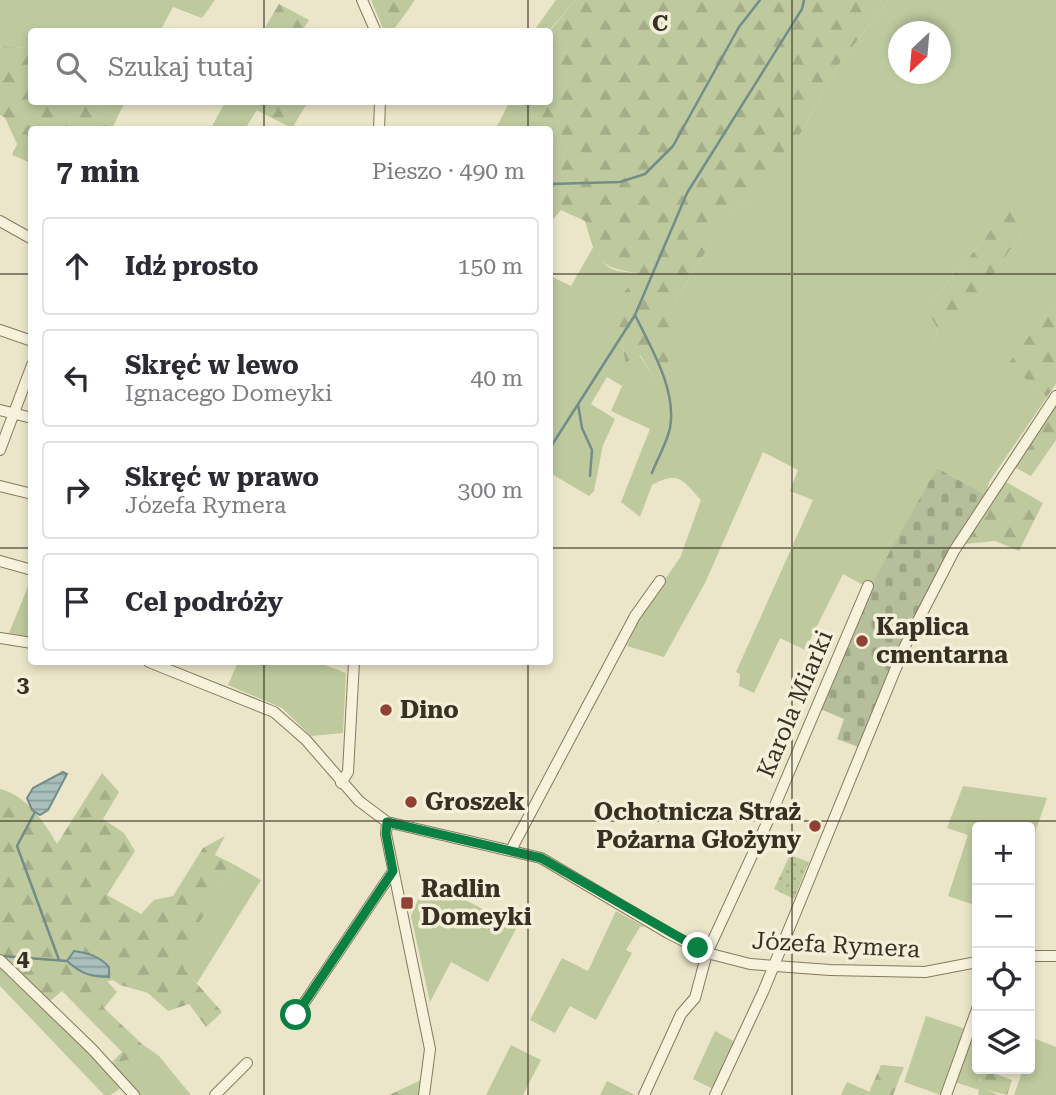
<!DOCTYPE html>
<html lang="pl">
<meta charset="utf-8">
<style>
:root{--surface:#fff;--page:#f7f7f7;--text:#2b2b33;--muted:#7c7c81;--line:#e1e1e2}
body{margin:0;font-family:"Roboto Serif",serif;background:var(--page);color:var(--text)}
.controls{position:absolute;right:21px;bottom:21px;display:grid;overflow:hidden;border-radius:7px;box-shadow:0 4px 10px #0003}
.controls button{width:63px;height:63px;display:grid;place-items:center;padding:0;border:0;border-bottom:2px solid var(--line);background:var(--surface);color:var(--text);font:35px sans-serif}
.compass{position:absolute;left:888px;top:21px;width:63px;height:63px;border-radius:50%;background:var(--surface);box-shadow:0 4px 10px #0003;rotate:206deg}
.stop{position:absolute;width:21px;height:21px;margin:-16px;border:5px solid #0b8043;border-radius:50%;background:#fff}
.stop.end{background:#0b8043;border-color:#fff;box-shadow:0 2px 7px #0008}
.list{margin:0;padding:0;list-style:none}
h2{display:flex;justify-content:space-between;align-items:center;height:91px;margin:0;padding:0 28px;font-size:30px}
h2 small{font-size:23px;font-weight:400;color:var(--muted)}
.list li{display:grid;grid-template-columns:46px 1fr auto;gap:21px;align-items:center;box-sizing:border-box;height:98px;margin:0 14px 14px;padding:0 14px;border:2px solid var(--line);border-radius:7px}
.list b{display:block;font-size:26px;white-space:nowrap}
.list p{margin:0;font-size:23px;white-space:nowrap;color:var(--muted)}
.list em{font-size:23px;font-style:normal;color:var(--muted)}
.icon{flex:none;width:38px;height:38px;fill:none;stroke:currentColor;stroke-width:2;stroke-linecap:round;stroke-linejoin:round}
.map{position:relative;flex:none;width:1056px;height:1095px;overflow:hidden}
.search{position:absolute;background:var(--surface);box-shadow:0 4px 10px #0003;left:28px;top:28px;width:525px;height:77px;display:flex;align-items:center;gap:18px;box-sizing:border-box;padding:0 24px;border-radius:7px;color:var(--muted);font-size:26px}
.panel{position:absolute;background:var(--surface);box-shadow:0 4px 10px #0003;left:28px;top:126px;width:525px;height:539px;border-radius:7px}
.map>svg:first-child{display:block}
</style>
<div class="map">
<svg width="1056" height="1095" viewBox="0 0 1056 1095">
<defs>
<pattern id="forest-firs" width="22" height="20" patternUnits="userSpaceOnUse" patternTransform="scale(1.75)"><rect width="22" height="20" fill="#bec99e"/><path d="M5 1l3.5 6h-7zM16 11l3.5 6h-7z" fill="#a4ad88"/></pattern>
<pattern id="cemetery-stones" width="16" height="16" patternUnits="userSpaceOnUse" patternTransform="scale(1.75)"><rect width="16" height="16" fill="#b6bf9c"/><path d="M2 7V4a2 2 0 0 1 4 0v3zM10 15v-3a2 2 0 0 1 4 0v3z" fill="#9da486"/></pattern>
<pattern id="park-dots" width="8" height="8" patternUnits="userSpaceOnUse" patternTransform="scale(1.75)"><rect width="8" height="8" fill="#bec99e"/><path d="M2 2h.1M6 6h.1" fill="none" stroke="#a4ad88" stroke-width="1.8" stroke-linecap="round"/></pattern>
<pattern id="water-rules" width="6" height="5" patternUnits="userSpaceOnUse" patternTransform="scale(1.75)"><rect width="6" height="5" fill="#aac0bc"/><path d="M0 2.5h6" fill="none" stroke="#8b9c98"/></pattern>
</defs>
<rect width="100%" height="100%" fill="#ebe6c9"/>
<path fill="#bec99e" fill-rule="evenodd" d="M0,0H215L202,18L173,7L160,31L32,32L31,56L26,48L0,46Z
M556,0H575L549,31L533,32Z
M889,0H1056V301L1009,364L1047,397L989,482L986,495L937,468L872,590L843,574L805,650L780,638L754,693L739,686L740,674L736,672L813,500L790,491L798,470L763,452L705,583L664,657L627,646L641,613L680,558L701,500C682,480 679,470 652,485L640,517L621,502L650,429L611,411L622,386L607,377L591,404L615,419L603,445L594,491L589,496L550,473V276L571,286L594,246C606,271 611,271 638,273L621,328L625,363L639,355L661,388L671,307L715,237V222L747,202L800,134L841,61ZM898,32H940V74H898ZM1011,200L1022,233L938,351L932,343L938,329L933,300L986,237Z
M94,102H125L118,116Z
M225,102H262L245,129L210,130Z
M503,102H534V114L527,129L495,130L508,105Z
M31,579V637L9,633Z
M238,662H317L346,673L343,733L311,736L282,708L228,685Z
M963,786L1047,798L1030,847V827H977V906L948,896L968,835L947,828Z
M233,864L261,880L197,983L183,970L189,939Z
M427,880L517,927L488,982L451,962L430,1002L411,916Z
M616,911L645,927H640L626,950L632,953L596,1020L570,1006L555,1033L530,1020L562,958L588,971Z
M0,963L122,1087L111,1095H104L0,986Z
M107,981L117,992L104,1008L92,985Z
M926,1016L966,1029L941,1095L904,1082Z
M715,1031L735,1042L713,1089L693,1079Z
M1033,1038L1056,1047V1095H1014L1023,1069H1030Z
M969,1040L977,1043V1069H987L979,1080L987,1090L999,1095H978L979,1090L955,1082Z
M142,1044L159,1056L191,1095H140L111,1063L140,1058Z
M511,1045L541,1060L523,1095H486Z
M607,1081L635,1095H600Z
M847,1082L870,1092L868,1095H841Z"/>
<path fill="url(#forest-firs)" d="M371,0H415L392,32L384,31Z
M575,0H889L841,61L786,159L747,202L716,222L715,237L671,307L678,327L661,389L640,355L625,363L621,328L608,315L638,273C598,268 596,259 585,221L561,210L550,223V130L527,129L534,114V102H550L549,32Z
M279,4L309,20L302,31H263Z
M0,46L27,48L31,56L32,102H94L118,116L112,129L32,130L31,163L12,155L17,144L5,118L0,115Z
M262,102H308L292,128L256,110Z
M1011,199L1029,219L1022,233L938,352L932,343L938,329L930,315L933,300L986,237Z
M1056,301V384L1047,397L1008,364Z
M1056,400V440L1031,476L1012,466Z
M1006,482L1043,503L1019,551L995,541L965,544Z
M102,773L119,792L103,819L124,833L135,851L107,895L141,914L154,900L173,896L203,848L225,836L215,855L233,864L190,939L184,969L222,1012L206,1027L189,1004L168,1011L148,993L120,985L113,980L93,985L104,1008L142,1044L140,1058L111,1063L122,1052L62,991L49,1002L0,956V789C25,794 45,823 57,844Z
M881,1065L904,1067L893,1095H868Z
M986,1070L1012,1080L1007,1095L987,1090L981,1085L980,1076Z
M421,1080L418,1095H389Z"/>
<path fill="url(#cemetery-stones)" d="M937,468L986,495L946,557L861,748L837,739L844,719L818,708L878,573Z"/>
<path fill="url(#park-dots)" d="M790,855L809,862L794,899L774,889Z"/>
<path fill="url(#water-rules)" stroke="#718e8b" stroke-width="2" d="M63,772L67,774L48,810L40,815L32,810L27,798L33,788Z
M74,951C88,953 99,956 109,967V977C92,977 81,974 67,961Z"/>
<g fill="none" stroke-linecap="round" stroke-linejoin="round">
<path stroke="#718e8b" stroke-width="2.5" d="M550,184L620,182L645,174L673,146L739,27L760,0
M635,315C651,348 677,390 670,428C667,443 657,459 652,473
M578,404L582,428L592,450L590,476
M550,448L635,315L687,193L802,9L804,0
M35,812L17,846L59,960
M1,956L67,961"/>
<defs>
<path id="minor" d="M362,0L376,32
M379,130L380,102
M0,221L32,239
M0,330L32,341
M0,410L32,418
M0,450L32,365
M0,486L32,494
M0,561L32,570
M0,638L32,643
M149,662L274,712L306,740L359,801L387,822L541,858L668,933L707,953L750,964L830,970L925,972L977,962
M341,783L348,772L354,662
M387,822L386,834L430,1049L424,1095
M511,850L635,616L660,581
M1030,956H1056
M0,960L92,1049L134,1095
M296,1015L393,871
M215,1095L247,1063
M644,1095L681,1014L695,998L707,953L773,810L868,586
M715,1095L763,992L905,646L954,551L1056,396
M946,1095L977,1009"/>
</defs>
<use href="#minor" stroke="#86795f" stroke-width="12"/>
<use href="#minor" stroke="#f7f2dc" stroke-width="10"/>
</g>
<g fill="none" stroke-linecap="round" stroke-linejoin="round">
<path stroke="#0b8043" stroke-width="9" d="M296,1015L393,871L386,834L387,822L541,858L698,948"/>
</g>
<path fill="none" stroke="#383022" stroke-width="2" stroke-opacity="0.55" d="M264,0V32M528,0V32M792,0V1095M264,102V130M528,102V130M0,274H32M550,274H1056M0,548H32M550,548H1056M264,662V1095M528,662V1095M0,821H1056"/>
<g fill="#914034" stroke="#f3efd8" stroke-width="2.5">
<circle cx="862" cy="641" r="7"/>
<circle cx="386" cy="710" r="7"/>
<circle cx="411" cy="802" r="7"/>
<circle cx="815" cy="826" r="7"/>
<rect x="400" y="896" width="14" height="14" rx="3.5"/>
</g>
<g text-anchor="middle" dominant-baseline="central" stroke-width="7" stroke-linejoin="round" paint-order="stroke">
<g font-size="24" font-weight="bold" fill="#383022" stroke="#f3efd8" text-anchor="start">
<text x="876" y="627">Kaplica<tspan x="876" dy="28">cmentarna</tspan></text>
<text x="400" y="710">Dino</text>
<text x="425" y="802">Groszek</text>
<text x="801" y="812" text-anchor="end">Ochotnicza Straż<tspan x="801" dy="28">Pożarna Głożyny</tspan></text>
<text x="421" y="889">Radlin<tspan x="421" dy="28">Domeyki</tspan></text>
</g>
<g font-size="24" fill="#383022" stroke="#f3efd8">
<text transform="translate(795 704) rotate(-67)">Karola Miarki</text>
<text transform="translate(836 945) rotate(3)">Józefa Rymera</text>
</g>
</g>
<g font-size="23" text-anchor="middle" font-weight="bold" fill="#383022" stroke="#f3efd8" stroke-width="7" stroke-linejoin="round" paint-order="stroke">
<text x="660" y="31">C</text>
<text x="23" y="692">3</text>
<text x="23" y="966">4</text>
</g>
</svg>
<div class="controls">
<button>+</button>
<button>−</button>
<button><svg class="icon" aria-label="locate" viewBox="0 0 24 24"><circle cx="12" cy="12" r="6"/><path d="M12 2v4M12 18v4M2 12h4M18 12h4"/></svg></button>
<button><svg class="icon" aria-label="layers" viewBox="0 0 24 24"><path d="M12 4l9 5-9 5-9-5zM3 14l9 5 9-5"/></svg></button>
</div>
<svg class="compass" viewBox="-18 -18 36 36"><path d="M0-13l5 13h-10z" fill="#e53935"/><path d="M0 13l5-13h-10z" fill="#7c7c81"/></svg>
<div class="stop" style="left:296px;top:1015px"></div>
<div class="stop end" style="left:698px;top:948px"></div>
<div class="search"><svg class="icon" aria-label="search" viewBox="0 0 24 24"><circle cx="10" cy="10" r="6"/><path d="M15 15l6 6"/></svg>Szukaj tutaj</div>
<section class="panel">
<h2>7 min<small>Pieszo · 490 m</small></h2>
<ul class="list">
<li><svg class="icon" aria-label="ahead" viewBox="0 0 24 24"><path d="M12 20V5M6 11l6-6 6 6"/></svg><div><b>Idź prosto</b></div><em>150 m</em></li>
<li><svg class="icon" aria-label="left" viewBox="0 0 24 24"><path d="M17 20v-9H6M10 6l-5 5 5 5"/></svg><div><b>Skręć w lewo</b><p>Ignacego Domeyki</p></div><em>40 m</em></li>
<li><svg class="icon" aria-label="right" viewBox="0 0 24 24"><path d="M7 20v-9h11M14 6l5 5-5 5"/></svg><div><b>Skręć w prawo</b><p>Józefa Rymera</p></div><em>300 m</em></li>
<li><svg class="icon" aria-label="arrive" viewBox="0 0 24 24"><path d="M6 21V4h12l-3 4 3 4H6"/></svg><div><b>Cel podróży</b></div></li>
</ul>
</section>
</div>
